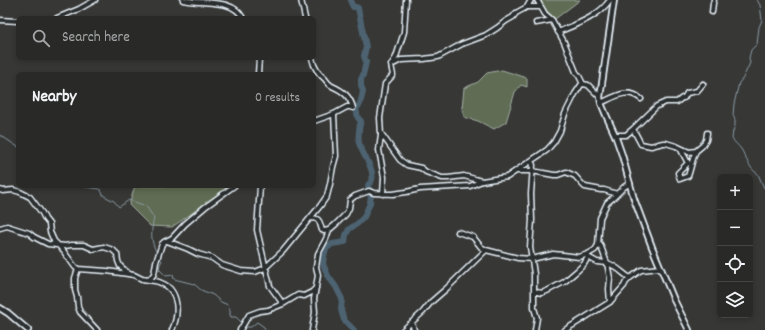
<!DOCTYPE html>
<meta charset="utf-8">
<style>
:root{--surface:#292928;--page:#313130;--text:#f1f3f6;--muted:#a5a6a8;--line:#454545}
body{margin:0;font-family:Dekko,sans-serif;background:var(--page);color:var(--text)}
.controls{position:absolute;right:12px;bottom:12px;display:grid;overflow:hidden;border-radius:6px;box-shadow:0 2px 6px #0003}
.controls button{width:36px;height:36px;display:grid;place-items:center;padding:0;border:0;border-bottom:1px solid var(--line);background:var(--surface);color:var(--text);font:20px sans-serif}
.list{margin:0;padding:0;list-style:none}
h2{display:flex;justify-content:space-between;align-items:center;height:52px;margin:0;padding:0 16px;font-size:17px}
h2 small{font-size:13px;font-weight:400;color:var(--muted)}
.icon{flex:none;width:22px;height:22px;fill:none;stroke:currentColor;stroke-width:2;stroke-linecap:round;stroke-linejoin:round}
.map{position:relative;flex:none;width:765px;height:330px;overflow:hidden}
.search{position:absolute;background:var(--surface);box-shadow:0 2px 6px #0003;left:16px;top:16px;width:300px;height:44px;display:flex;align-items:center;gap:10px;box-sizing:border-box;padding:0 14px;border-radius:6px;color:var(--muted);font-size:15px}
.panel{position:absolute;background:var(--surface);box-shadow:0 2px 6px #0003;left:16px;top:72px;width:300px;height:116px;border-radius:6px}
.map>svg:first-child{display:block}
</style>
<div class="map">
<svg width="765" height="330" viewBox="0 0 765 330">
<rect width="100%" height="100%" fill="#373735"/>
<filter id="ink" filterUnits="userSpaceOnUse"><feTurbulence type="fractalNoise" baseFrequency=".025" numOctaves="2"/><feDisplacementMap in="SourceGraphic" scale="8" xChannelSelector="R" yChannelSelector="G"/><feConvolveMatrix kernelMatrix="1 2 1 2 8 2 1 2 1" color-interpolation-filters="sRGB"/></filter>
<g filter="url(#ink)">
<path fill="#606c53" stroke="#a4aea6" d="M540,0H580L555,19L548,13Z
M502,70L527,78V87L521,85L515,92L506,122L494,129L478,121L464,117L462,109L464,88L478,82L487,73Z
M135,186H231L172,227L150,226L129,205Z"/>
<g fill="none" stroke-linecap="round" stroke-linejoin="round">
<path stroke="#8b9ca7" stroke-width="1" d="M757,0L760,5L762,20L759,27L757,44L751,50L749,58L750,63L743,78L739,83L734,104L733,115L735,120V126L733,131L732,139C735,143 739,146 741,149C746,157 749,169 758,174L764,188H765
M0,135L18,147
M79,186L100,189L104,196L114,201L119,207L129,200L146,206L154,218C151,231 150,241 157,253
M160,258L162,261L160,264L159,269L166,276L173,275L174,279L194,284L201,290L213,295L221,302L228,305L230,310V315L231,317H236L242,323
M245,326L246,327H251L257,322L264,327L265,330"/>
<path stroke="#4d6371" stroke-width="6" d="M351,0V3L353,7H356L358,8L366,47L364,56L366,62L363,75L361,79V85L363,92L360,104L356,109L358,118L361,121C359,126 358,138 359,143C362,154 375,169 372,180C371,182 369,184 368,185L369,191L371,194L370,203L364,217L357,224L349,229L346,235L345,242L332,244L326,249L324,256L323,264L328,276L336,287L342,299L341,310L344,320L354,330"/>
<defs>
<path id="minor" d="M183,0C189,1 195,2 201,2C217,3 235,3 243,18
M301,0L305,18
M537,0L545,14L552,20L564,42L576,72L579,76L583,84
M527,7L531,0
M712,12L713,3L714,0
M57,18L79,9L95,0
M0,20L18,21
M536,23L552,20
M558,32C577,24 598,17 610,0
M312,58C314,68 318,73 325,79C327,82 330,85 332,86C343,91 350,96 353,108L350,107H347L334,114L314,121
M393,64L401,60L424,59L438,57L462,44L486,35L497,28L506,21L513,17L516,13L527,7H541
M258,74L259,58
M601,103C614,97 628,87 641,99
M633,129L641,144L651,146L663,143H666L676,146L689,152L696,151L702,146L706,140L707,133
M380,132L400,160L407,165L421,168L426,172L442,178H448L464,176L482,181L507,177L547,150L554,142L560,131L565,114L575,94L581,85L583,84L588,85L600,97
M615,135H626L633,129L657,106L666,102H677L682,98H684L687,93L697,91L703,84
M680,148L688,163L678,173L680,179L688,176C691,168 692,159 696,151
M531,161L533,165L531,194L532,220L530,247L534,274V308L537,318L535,330
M517,171H532L554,175H558L566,172L575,176L582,184L585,187L601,190H604L617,194
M260,186L257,230L270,286L283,304L298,295L304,296L312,292L316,288
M0,190L3,191L13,190L20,192L30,197L42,213L45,219L49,224L50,232L54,241L62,249L75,267L78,269L107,271L128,274L134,275L142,279L149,280L154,274L156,262L162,244L164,242L172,238L185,224L205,207L234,186
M383,194L384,177L379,150L381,135L380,118L385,84L393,75L391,65L396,57L404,32L406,0
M310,218C321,218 319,222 322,230L324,231L329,230
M0,228L7,226L29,233L34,237L48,244L65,246L71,245H84L93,249L104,247L113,250L117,254L118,261L120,266L128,273
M458,232L473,237L481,247L486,250L518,258L532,259L553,254L563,255L579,257L588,254L595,250L598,245L600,218L607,203L614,197L624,187L630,183
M167,241L188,249L198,254L212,258L222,265L241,271L255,272L265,268L283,251L320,206L327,196L330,184L333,167L336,156L334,114
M588,257L597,262L607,263L600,244
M78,269L75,278V290L77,297L78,307L80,312L97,330
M149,280C153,281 158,281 161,283C180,290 179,315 172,330
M534,291L541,293L547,291L564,282L578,270L584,264L588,257V254
M610,302L609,289L610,278L607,263C617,266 622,273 630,278
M412,322L414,330
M240,330L249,315L260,311L268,310L283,304
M312,330L315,312L314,299L318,275L316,267L318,254L326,239L329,230L336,224L346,214L349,208L350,200L355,196L369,191L374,193L393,194L406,192L420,189L470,186L482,181
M403,330L423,312L431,302L446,289L486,250
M565,330L610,302L624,286L626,282L630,278L641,270L660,268"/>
<path id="tertiary" d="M614,0L600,97L601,103L606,115L615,135L622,155L634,199L652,247L674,300L689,330
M0,308L8,313L28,330"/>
</defs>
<use href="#minor" stroke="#e8f1f8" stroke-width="7"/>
<use href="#tertiary" stroke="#e8f1f8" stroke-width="8"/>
<use href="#minor" stroke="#2a2d2e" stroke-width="4"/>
<use href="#tertiary" stroke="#2a2d2e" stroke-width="4.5"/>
</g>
</g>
</svg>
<div class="controls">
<button>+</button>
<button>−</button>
<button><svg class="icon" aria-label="locate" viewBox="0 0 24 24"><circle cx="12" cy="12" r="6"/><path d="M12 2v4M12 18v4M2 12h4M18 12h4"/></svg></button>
<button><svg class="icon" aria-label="layers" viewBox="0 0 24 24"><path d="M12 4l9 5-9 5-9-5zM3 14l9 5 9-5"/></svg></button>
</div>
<div class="search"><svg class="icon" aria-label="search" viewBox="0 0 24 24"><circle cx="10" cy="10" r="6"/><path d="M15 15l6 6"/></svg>Search here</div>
<section class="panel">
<h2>Nearby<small>0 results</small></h2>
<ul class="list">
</ul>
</section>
</div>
